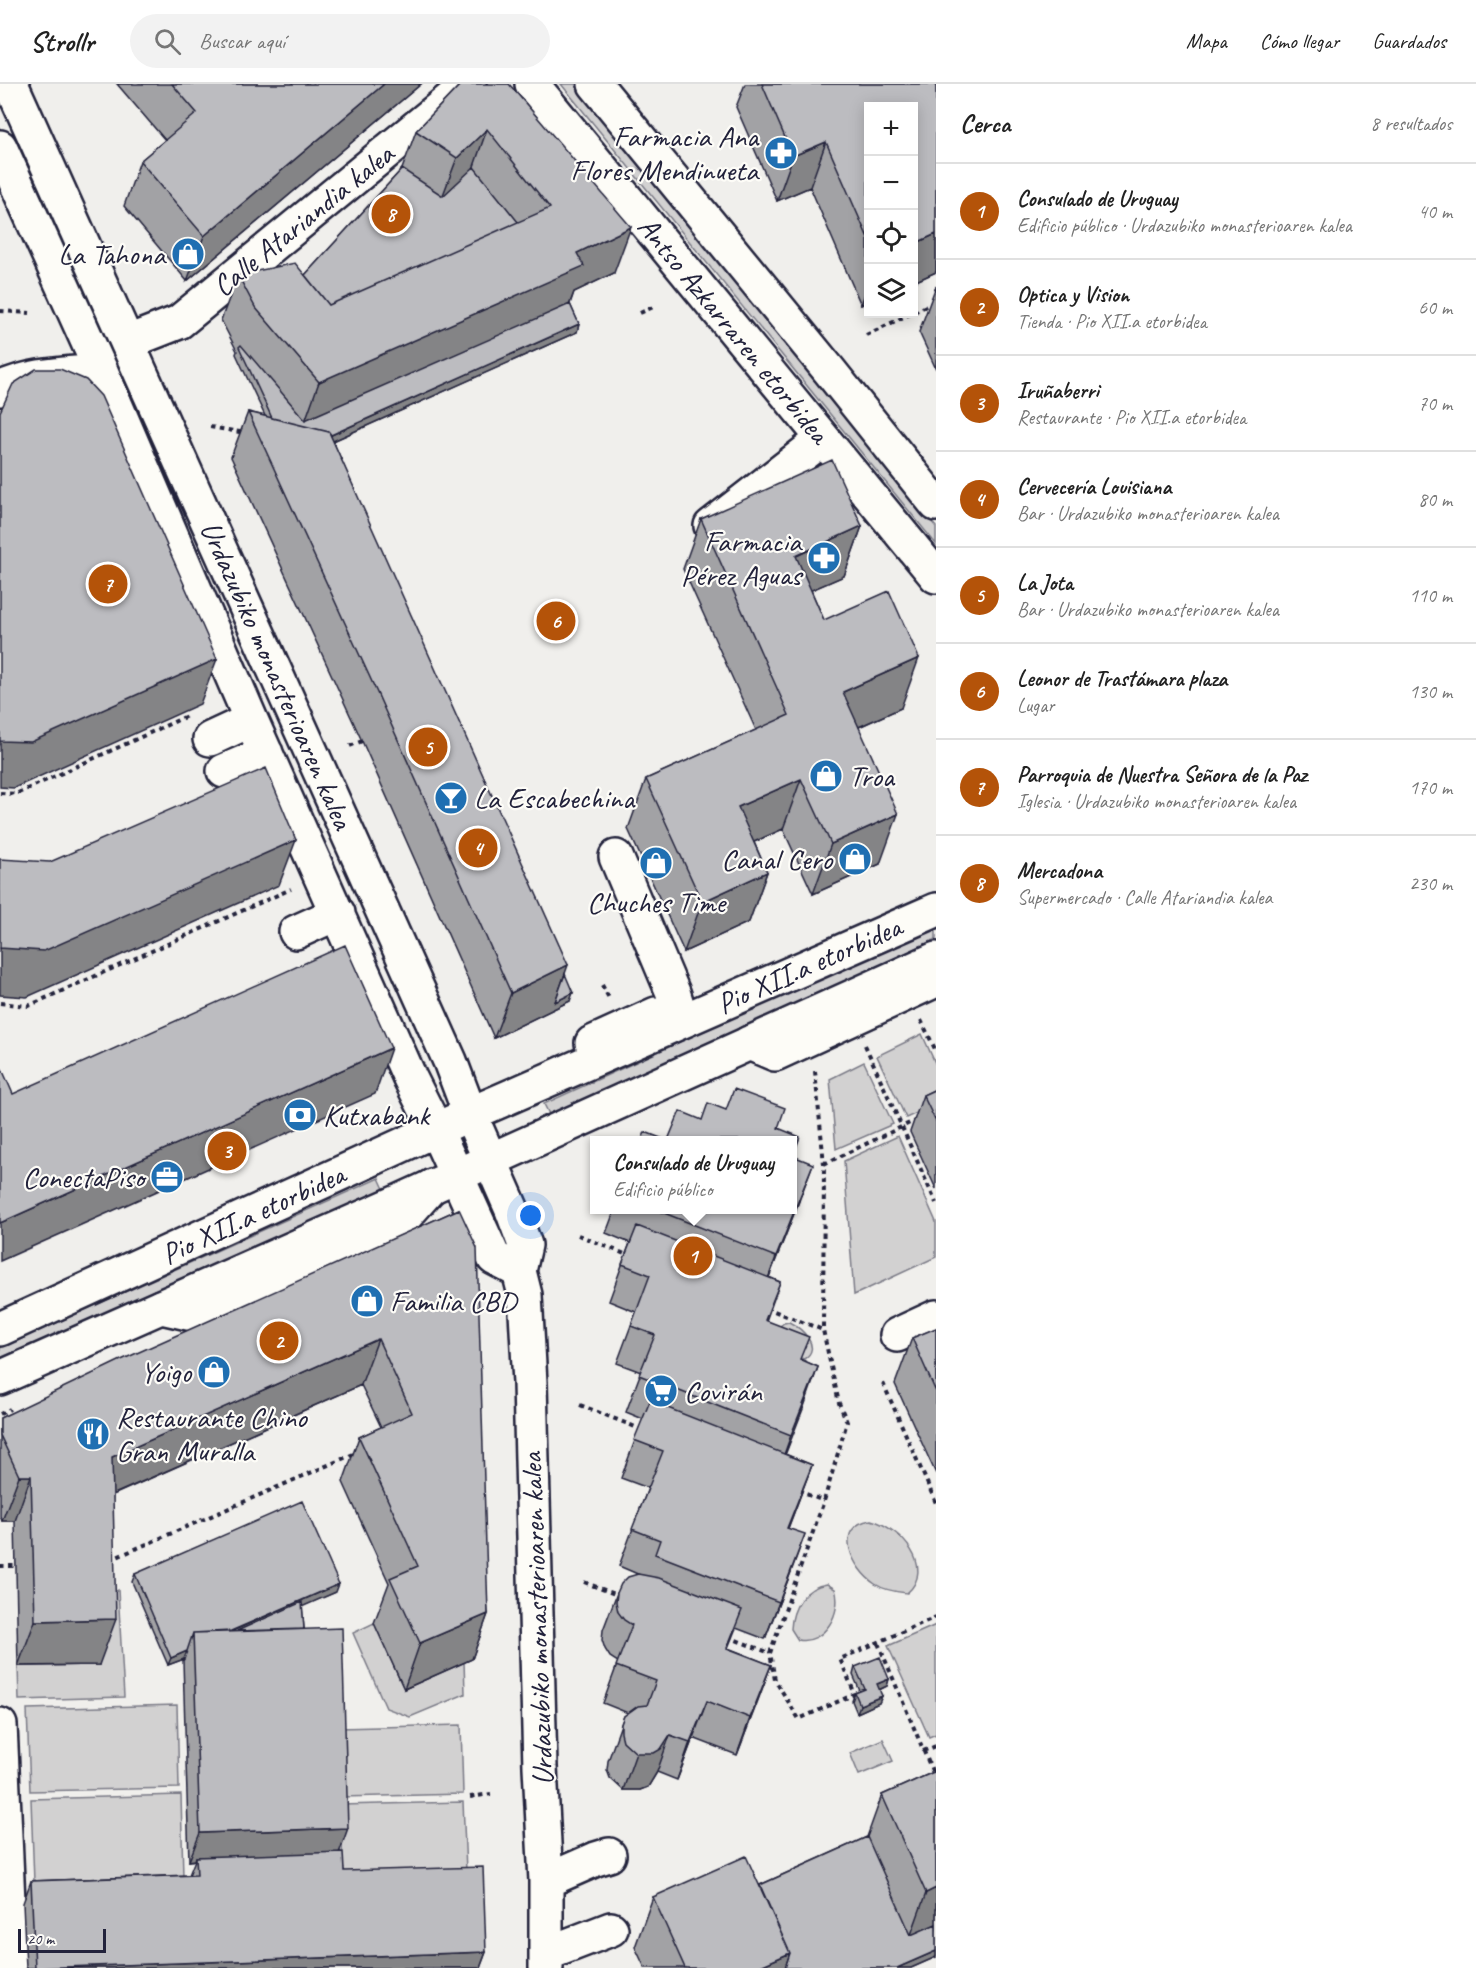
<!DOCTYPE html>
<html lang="es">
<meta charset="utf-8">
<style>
:root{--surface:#fff;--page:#f2f2f2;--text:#222;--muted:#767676;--line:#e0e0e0;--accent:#b45309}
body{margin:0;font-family:Caveat,sans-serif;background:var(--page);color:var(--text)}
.controls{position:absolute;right:18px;top:18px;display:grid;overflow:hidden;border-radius:0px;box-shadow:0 3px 15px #0003}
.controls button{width:54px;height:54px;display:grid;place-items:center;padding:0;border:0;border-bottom:2px solid var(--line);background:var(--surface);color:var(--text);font:30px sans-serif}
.scale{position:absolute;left:18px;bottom:15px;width:88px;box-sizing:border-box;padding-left:6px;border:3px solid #22223b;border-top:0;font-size:16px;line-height:21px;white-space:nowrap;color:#22223b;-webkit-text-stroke:4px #fdfcf7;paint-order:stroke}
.you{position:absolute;left:531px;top:1132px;width:21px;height:21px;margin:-15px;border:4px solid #fff;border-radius:50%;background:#1a73e8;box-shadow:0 0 0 9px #1a73e833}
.badge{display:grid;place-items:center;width:39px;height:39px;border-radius:50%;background:var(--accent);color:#fff;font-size:20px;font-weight:700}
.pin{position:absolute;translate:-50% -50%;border:3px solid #fff;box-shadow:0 2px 6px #0006}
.popup{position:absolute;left:590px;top:1052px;width:207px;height:78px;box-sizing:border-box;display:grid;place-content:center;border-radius:0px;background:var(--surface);filter:drop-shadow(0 2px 4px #0005);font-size:20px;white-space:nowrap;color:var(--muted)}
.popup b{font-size:22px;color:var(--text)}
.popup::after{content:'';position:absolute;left:50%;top:100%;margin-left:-12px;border:12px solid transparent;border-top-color:var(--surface)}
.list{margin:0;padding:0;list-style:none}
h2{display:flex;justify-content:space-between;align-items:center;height:78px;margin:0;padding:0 24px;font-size:26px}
h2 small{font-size:20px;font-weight:400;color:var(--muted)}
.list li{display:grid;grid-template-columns:39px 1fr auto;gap:18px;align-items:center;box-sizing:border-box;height:96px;padding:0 24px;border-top:2px solid var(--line)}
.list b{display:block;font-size:22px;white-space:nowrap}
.list p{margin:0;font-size:20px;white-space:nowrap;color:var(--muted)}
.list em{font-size:20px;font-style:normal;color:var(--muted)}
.icon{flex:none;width:33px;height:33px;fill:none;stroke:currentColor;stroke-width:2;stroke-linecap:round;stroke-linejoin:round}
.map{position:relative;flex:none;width:936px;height:1884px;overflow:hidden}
header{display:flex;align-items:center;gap:36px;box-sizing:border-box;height:84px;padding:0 30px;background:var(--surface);border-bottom:2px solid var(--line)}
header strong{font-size:28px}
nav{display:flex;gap:33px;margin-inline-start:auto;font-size:21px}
.search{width:420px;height:54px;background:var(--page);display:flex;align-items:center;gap:15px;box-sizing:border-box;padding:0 21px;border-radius:33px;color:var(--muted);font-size:22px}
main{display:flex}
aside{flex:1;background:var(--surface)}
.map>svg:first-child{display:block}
</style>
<header>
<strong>Strollr</strong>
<div class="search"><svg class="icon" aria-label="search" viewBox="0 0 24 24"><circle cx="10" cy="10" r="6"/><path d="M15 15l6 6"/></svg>Buscar aquí</div>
<nav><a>Mapa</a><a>Cómo llegar</a><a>Guardados</a></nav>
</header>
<main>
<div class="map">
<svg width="936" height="1884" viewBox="0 0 936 1884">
<rect width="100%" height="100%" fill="#f0efec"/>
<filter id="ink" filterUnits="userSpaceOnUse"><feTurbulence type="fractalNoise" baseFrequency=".0167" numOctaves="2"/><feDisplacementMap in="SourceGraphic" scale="12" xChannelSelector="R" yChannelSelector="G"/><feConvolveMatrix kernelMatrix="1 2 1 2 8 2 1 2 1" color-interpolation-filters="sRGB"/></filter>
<g filter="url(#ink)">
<path fill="#d2d1d1" stroke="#7a7a86" stroke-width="1.5" d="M561,0H575L936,443V460Z
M936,841V855L551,1034L544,1020Z
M922,950L936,981V1020L906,1034L877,972Z
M864,978L893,1040L836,1065L830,995Z
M898,1052L936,1138V1173L854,1211L844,1077Z
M379,1094L385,1107L0,1279V1264Z
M789,1238C801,1244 823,1263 804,1275L796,1273L780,1242L784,1239Z
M871,1436C901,1444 936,1484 907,1509C896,1508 884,1506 875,1500C852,1485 832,1442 871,1436Z
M827,1500L835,1505C843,1528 824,1561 798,1556L791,1545C792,1524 804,1503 827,1500Z
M118,1506L124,1613L19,1616L18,1582L99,1581L98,1518Z
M374,1539L404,1605L464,1577L465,1610L410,1633L386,1624L353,1549Z
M936,1541V1650L929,1653L888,1562Z
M177,1621L179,1704L30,1707L27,1625Z
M461,1641L463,1710L341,1713L339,1644Z
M883,1655L893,1677L859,1691L850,1669Z
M181,1711L183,1794L34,1798L31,1715Z
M463,1718L466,1787L343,1790L341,1721Z"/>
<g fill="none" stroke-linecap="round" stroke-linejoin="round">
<defs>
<path id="minor" d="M11,0L450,977L470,1030L512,1126L525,1161L519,1187L525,1211L530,1299L540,1683L546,1797V1884
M0,63L101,287L251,636L410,994L436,1046L494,1174L519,1187
M128,258L179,238L469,0
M0,305C30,290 68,290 101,287
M711,442L823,355
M210,655L251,636
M224,687L266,669
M616,773L674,911L682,936
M296,848L338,829
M592,959L656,930L682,936
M749,959L775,970L936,896
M161,1223L192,1230L400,1138L432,1102
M897,1251L936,1233
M0,1641L11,1884
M546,1797L596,1775L609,1771
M546,1870L611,1845"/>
<g id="major">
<path id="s1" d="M532,0L936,492"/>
<path d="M595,0L829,286L936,420"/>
<path d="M0,1245L470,1030L936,826"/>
<path d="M0,1294L400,1117L936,875"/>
</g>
</defs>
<use href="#minor" stroke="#22223b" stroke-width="38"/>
<use href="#major" stroke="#22223b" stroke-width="38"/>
<path stroke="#22223b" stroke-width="4" stroke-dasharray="4.5 4.5" stroke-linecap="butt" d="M0,227L30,229
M914,228L936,217
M640,229L653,223
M866,251L910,230
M210,343L245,349
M350,662L362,657
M0,709L16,710L189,631
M602,901L610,916
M0,919L28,922L291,805
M921,936L936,967
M865,961L936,1119
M815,987L824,1080L823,1246L839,1319L847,1338L824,1417L770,1569L775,1596L799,1635L855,1610L840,1575L936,1533
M824,1080L916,1036
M578,1151L630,1172
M766,1224L823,1246
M883,1299L936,1419
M580,1321L643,1346
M0,1330L10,1325
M798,1407L824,1417
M110,1476L356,1369
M0,1482H16
M584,1498L620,1512
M728,1553L770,1569
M878,1559L936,1696
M923,1667L936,1662
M470,1713L491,1710"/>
<use href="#minor" stroke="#fdfcf7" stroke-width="33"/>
<use href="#major" stroke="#fdfcf7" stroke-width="33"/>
</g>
<path fill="#a2a2a5" stroke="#22223b" stroke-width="1.5" d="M117,0H421L187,197L124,122L140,77L165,56Z
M461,0L614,189L574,208L570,220L579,240L577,248L333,357L565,890L570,917L494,954L362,657L231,373L248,328L265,332L236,270L237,267L221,236L238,191H305L402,85L416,47Z
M745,0H936V188L914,198L868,22V218L861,221L810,103L777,117L736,23Z
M936,202V285L919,248Z
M701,435L862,442L844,492L811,506L824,536L901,624L859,643L880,780L813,810L783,745L754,758L767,788L749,838L684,868L628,745L646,695L756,646L683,485Z
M936,1005V1105L910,1048L923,1011Z
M702,1036L778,1044L793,1072L799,1117L769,1193L780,1198L766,1237L801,1276L818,1283L785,1370L812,1381L788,1444L791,1488L765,1555L736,1544L728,1564L771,1581L737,1671L693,1654L677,1696L657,1688L648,1703L640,1706H623L610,1694L607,1686L608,1677L624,1632L628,1629L603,1619L618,1578L610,1573L605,1565L602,1556L603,1546L617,1509L640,1491L619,1482L648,1404L621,1394L643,1335L626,1328L641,1288L617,1279L636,1228L609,1217L630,1159L606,1149L615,1125H792Z
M459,1125L488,1530L472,1575L404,1605L374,1539L389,1499L343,1398L359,1353L381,1343L361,1301L113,1411L99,1581L18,1582L15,1437H2L0,1432V1334Z
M936,1244V1390L895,1300L912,1254Z
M135,1490L336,1508L302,1522L304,1545L340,1768L344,1787L486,1868L480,1884H26L23,1819L31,1797L189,1791L195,1776L189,1777L183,1577L184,1575L168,1581L132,1498Z
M855,1583L889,1595L887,1602L879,1606L882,1612L879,1619L857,1629L852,1617L855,1609L860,1607L853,1591Z
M936,1687V1873L911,1884H645L635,1863L653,1813L760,1801L867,1753L882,1711Z"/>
<path fill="#848486" stroke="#22223b" stroke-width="1.5" d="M384,0H421L187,197L204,152Z
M487,45L471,91L440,119L457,74Z
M826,58L810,103L777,117L793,72Z
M631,143L614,189L574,208L567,227L303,343L319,298L577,169Z
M936,150V188L914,198V160Z
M868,201V218L861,221Z
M579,240L577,248L324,361L327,353Z
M862,442L844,492L777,521L796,472Z
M919,574L901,624L825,658L843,608Z
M217,575L200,620L14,704L0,703V657Z
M801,695L783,745L720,773L738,723Z
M898,730L880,780L813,810L831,760Z
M296,756L279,801L27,913L0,911V864Z
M767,788L749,838L684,868L702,818Z
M568,881L555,918L573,909L570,917L494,954L511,909Z
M391,964L375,1010L0,1177V1139Z
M813,1080L799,1117L762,1211L776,1173Z
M378,1255L361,1301L96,1418L112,1373Z
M818,1283L805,1320L771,1407L791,1351Z
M812,1381L798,1418L774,1481L787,1444Z
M19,1392H31L15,1437H2Z
M805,1450L791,1488L765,1555L779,1518Z
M339,1500L336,1508L217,1560L194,1564Z
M488,1530L472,1575L404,1605L420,1559Z
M116,1535L99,1581L18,1582L35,1537Z
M187,1567L184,1575L168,1581L171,1574Z
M771,1581L757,1619L737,1671L750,1634Z
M889,1595L887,1602L874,1608L877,1600Z
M882,1612L879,1619L857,1629L860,1621Z
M707,1617L693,1654L677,1696L690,1658Z
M670,1651L657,1688L648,1703L640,1706H623L636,1669Z
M348,1744L338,1772L196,1773L195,1776L189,1777L200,1749Z
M936,1804V1846L908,1859L926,1809Z
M936,1867V1873L911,1884H897Z
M486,1868L480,1884H35Z
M790,1869L785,1884H756Z"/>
<path fill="#bcbcc0" stroke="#22223b" stroke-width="1.5" d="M172,0H384L204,152L140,77L197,29Z
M461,0H509L631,143L577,169L584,182L319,298L255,223L238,191L295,179L329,221L550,124L487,45L457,74L416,47Z
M762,0H936V150L914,160V22H868V154L826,58L793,72Z
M474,83L518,138L329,221L305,191L402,85L443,112Z
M570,220L579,240L331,351L329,348L272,334L239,263L241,261L305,336Z
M36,285H60L86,296L101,312L217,575L31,658L0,657V328L13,300Z
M248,328L329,348L568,881L511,909L378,611Z
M832,376L862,442L796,472L824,536L889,507L919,574L843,608L898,730L831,760L801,695L738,723L767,788L702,818L646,695L789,631L701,435Z
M266,684L296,756L44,867L0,864V775L50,778Z
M345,861L391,964L0,1139V986L2,985L13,1010Z
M565,890L573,909L555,918Z
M734,1005L785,1024L778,1044L800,1053L793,1072L813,1080L776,1173L654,1125H792V1056H668L680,1027L702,1036L708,1019L726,1026Z
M936,1005V1038L923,1011Z
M645,1048L666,1056H642Z
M459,1125L477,1164L488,1530L420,1559L390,1494L418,1482L359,1353L412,1329L378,1255L112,1373L116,1535L35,1537L31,1392H19L0,1351V1334L119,1277Z
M637,1142L780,1198L765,1236L809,1253L800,1275L818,1283L791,1351L639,1291L655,1251L631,1242L650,1191L622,1180Z
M936,1244V1308L912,1254Z
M650,1317L812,1381L787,1444L805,1450L779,1518L655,1470L660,1456L632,1445L663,1367L634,1356Z
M302,1417L339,1500L231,1547L193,1549L187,1567L171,1574L135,1490Z
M638,1490L659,1494L742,1526L727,1564L771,1581L750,1634L707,1617L690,1658L670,1651L661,1665L654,1669H636L623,1657L621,1649V1640L624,1632L638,1622L647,1621L656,1597L616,1582L632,1541L624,1536L618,1528L616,1518L617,1509L621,1500L628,1493Z
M302,1518L304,1545L237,1547Z
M342,1544L348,1744L200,1749L193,1549Z
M880,1573L889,1595L877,1600L882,1612L860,1621L855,1609L865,1605L855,1583Z
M936,1687V1804L926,1809L882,1711Z
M867,1753L911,1851L936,1840V1867L897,1884H785L790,1869L760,1801Z
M343,1768L344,1787L483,1783L486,1868L35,1884L31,1797L197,1791L196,1773Z
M746,1772L790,1869L756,1884H685L653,1813Z"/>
</g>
<defs>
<symbol id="pharmacy-disc" viewBox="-11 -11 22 22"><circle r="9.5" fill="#1f6fb2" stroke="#fdfcf7"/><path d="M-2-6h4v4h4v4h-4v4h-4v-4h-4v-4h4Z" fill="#fff"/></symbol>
<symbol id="shop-disc" viewBox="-11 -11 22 22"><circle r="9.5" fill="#1f6fb2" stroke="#fdfcf7"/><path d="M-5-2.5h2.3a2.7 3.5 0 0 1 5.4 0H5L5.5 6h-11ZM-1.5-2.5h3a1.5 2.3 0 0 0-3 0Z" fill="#fff"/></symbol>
<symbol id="bar-disc" viewBox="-11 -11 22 22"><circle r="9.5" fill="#1f6fb2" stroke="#fdfcf7"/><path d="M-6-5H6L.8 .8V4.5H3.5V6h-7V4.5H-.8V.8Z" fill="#fff"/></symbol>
<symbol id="bank-disc" viewBox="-11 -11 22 22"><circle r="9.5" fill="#1f6fb2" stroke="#fdfcf7"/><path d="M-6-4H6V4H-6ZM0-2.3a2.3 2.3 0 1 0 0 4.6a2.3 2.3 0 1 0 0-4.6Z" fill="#fff"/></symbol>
<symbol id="office-disc" viewBox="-11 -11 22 22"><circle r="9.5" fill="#1f6fb2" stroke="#fdfcf7"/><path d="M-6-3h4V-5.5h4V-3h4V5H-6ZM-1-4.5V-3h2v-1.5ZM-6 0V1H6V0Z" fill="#fff"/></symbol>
<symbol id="supermarket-disc" viewBox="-11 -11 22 22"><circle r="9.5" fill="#1f6fb2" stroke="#fdfcf7"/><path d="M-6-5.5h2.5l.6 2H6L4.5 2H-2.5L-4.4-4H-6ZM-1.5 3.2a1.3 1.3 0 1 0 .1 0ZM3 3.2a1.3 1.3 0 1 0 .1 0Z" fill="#fff"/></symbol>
<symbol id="restaurant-disc" viewBox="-11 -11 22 22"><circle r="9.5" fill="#1f6fb2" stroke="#fdfcf7"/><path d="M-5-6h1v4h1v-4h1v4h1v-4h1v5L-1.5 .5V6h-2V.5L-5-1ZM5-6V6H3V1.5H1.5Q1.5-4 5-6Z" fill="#fff"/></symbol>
</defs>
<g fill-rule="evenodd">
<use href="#pharmacy-disc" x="762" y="50" width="38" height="38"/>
<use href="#shop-disc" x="169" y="151" width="38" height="38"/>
<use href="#pharmacy-disc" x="805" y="455" width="38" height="38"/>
<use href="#shop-disc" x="807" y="673" width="38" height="38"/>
<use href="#bar-disc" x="432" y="695" width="38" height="38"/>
<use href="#shop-disc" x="836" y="756" width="38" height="38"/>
<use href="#shop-disc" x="637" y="760" width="38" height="38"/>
<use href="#bank-disc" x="281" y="1012" width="38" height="38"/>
<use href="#office-disc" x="148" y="1074" width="38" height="38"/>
<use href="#shop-disc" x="348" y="1198" width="38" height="38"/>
<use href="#shop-disc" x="195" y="1269" width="38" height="38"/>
<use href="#supermarket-disc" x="642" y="1288" width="38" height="38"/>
<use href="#restaurant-disc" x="74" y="1331" width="38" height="38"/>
</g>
<g text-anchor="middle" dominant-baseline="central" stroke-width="4.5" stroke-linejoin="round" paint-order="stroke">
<g font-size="30" fill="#22223b" stroke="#fdfcf7" text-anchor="end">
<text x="758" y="52">Farmacia Ana<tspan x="758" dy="34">Flores Mendinueta</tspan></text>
<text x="165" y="170">La Tahona</text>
<text x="801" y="457">Farmacia<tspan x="801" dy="34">Pérez Aguas</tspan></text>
<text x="849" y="692" text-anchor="start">Troa</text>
<text x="474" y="714" text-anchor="start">La Escabechina</text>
<text x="832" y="775">Canal Cero</text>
<text x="656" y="818" text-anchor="middle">Chuches Time</text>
<text x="323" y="1031" text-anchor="start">Kutxabank</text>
<text x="144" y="1093">ConectaPiso</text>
<text x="390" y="1217" text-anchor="start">Familia CBD</text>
<text x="191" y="1288">Yoigo</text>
<text x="684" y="1307" text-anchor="start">Covirán</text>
<text x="116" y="1333" text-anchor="start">Restaurante Chino<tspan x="116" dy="34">Gran Muralla</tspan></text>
</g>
<g font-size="30" fill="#22223b" stroke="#fdfcf7">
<text transform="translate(303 136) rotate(-39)">Calle Atariandia kalea</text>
<text stroke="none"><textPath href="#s1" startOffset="318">Antso Azkarraren etorbidea</textPath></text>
<text transform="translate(277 591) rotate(66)">Urdazubiko monasterioaren kalea</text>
<text transform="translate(809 881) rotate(-24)">Pio XII.a etorbidea</text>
<text transform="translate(253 1130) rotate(-25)">Pio XII.a etorbidea</text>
<text transform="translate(537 1535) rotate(-92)">Urdazubiko monasterioaren kalea</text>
</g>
</g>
</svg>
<div class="controls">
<button>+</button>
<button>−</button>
<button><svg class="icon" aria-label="locate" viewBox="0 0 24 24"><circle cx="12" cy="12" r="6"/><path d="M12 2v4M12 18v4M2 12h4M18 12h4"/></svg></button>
<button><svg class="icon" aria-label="layers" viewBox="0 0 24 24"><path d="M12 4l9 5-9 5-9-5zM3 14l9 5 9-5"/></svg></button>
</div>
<div class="scale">20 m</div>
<div class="you"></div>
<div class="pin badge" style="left:693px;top:1172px">1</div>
<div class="popup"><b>Consulado de Uruguay</b>Edificio público</div>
<div class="pin badge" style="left:279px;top:1257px">2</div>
<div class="pin badge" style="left:227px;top:1067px">3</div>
<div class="pin badge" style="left:478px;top:764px">4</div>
<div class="pin badge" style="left:428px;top:663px">5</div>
<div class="pin badge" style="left:556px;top:537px">6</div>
<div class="pin badge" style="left:108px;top:500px">7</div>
<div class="pin badge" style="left:391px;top:130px">8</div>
</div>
<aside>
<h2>Cerca<small>8 resultados</small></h2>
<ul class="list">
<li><span class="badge">1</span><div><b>Consulado de Uruguay</b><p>Edificio público · Urdazubiko monasterioaren kalea</p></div><em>40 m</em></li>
<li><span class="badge">2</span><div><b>Optica y Vision</b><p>Tienda · Pio XII.a etorbidea</p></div><em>60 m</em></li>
<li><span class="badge">3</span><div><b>Iruñaberri</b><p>Restaurante · Pio XII.a etorbidea</p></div><em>70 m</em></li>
<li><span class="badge">4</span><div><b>Cervecería Louisiana</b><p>Bar · Urdazubiko monasterioaren kalea</p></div><em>80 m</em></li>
<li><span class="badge">5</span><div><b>La Jota</b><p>Bar · Urdazubiko monasterioaren kalea</p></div><em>110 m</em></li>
<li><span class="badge">6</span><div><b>Leonor de Trastámara plaza</b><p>Lugar</p></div><em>130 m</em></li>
<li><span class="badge">7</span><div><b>Parroquia de Nuestra Señora de la Paz</b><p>Iglesia · Urdazubiko monasterioaren kalea</p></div><em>170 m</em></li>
<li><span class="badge">8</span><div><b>Mercadona</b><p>Supermercado · Calle Atariandia kalea</p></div><em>230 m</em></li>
</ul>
</aside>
</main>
